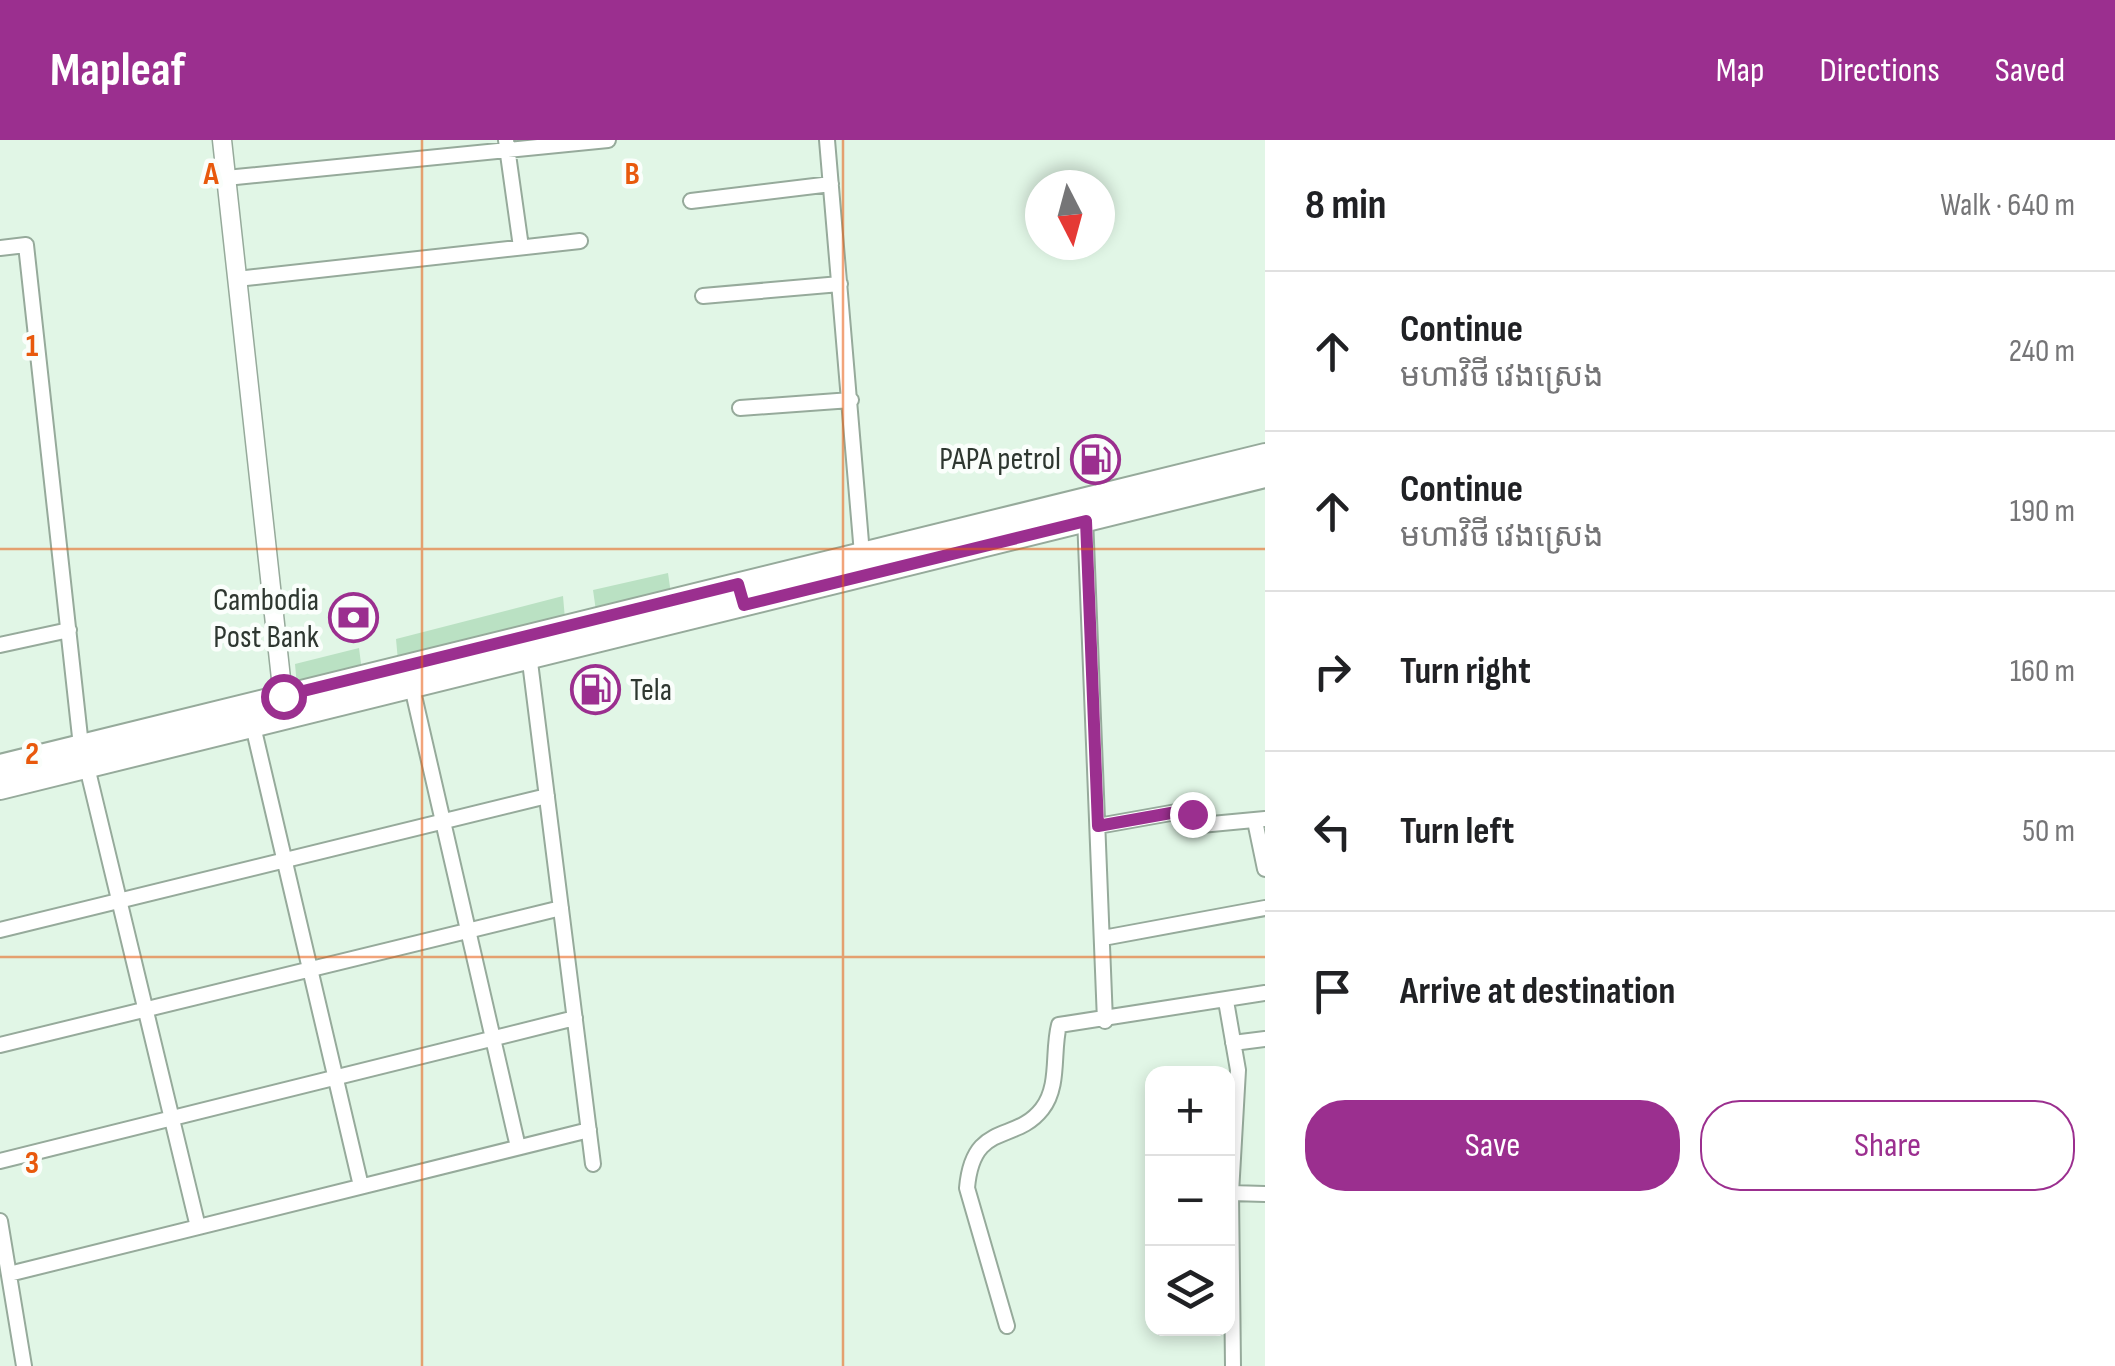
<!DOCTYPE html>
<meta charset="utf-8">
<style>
:root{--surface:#fff;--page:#f2f2f2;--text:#202124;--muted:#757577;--line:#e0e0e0;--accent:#9b2f8f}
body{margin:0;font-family:"Sofia Sans Condensed","Noto Sans Khmer",sans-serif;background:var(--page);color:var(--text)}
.controls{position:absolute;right:30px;bottom:30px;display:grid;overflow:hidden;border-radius:20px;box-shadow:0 5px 15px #0003}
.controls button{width:90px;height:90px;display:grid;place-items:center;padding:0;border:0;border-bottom:2px solid var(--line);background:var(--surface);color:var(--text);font:50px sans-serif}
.compass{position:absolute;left:1025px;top:30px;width:90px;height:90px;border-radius:50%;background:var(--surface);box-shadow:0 5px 15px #0003;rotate:174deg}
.stop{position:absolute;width:30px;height:30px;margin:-22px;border:8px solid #9b2f8f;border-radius:50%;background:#fff}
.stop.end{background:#9b2f8f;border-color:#fff;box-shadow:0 2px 10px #0008}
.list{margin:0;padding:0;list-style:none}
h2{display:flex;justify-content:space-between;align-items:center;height:130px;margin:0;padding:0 40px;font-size:42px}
h2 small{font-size:32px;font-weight:400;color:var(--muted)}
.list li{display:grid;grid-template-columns:65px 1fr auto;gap:30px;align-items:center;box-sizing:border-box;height:160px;padding:0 40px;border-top:2px solid var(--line)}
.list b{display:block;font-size:38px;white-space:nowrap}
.list p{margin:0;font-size:32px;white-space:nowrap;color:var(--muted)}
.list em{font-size:32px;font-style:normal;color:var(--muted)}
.actions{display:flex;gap:20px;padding:30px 40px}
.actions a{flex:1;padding:22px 0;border:2px solid var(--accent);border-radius:40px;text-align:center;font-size:35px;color:var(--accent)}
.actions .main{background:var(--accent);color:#fff}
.icon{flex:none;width:55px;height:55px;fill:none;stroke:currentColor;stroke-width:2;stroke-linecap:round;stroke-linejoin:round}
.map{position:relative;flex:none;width:1265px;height:1226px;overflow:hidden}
header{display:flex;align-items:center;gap:60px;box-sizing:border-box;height:140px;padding:0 50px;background:var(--accent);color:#fff}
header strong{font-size:48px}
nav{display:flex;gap:55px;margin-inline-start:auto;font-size:35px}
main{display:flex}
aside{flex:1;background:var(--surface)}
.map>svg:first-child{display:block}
</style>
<header>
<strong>Mapleaf</strong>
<nav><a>Map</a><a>Directions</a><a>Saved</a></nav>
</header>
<main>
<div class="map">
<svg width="1265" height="1226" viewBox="0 0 1265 1226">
<rect width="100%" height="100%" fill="#e1f6e6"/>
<path fill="#bae1c3" d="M668,433L671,454L596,471L593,450Z
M563,456L565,479L398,521L396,499Z
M359,508L362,531L297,546L295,524Z"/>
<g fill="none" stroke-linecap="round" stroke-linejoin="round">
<defs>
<path id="minor" d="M506,0L521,107
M827,0L862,414
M226,38L608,0
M691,61L831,44
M0,108L26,105L81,606
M237,139L580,101
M703,156L840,144
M740,268L851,260
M1085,377L1105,881
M0,505L69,490
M529,514L593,1024
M412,547L518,1007
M253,586L361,1046
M87,627L198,1087
M1255,681L1265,729
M1098,686L1182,671L1189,670L1201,685L1265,679
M0,790L547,656
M1103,798L1265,768
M1226,861L1238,930L1231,1053L1233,1226
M1233,903L1265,899
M0,905L561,768
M0,1021L575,878
M1231,1053L1265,1054
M0,1081L24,1226
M9,1134L589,990
M1007,1186L967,1048C973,980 1015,1004 1042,969C1060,946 1052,912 1059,885L1265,853"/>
<path id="tertiary" d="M222,0L283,557"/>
<path id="primary" d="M0,626L1265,315
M0,648L1265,336"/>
</defs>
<use href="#minor" stroke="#96aa9b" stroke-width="18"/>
<use href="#tertiary" stroke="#96aa9b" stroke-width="21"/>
<use href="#primary" stroke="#96aa9b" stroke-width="26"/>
<use href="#minor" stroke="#fff" stroke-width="14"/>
<use href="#tertiary" stroke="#fff" stroke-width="18"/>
<use href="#primary" stroke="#fff" stroke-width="22"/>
</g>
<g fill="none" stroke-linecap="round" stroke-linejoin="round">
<path stroke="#9b2f8f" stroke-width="12" d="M283,556L738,444L744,465L1086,381L1098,686L1182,671L1192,674"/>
</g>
<path fill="none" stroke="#e8590c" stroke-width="2.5" stroke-opacity="0.55" d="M422,0V1226M843,0V1226M0,409H1265M0,817H1265"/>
<defs>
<symbol id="fuel-ring" viewBox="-11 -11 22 22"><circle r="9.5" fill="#fafefb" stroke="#9b2f8f" stroke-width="1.5"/><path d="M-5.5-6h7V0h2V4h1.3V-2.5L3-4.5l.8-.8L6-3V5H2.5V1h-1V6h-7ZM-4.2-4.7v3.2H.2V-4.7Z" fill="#9b2f8f"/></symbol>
<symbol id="bank-ring" viewBox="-11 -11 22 22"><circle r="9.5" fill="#fafefb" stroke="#9b2f8f" stroke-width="1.5"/><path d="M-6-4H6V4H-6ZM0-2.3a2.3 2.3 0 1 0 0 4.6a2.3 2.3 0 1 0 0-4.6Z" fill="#9b2f8f"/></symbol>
</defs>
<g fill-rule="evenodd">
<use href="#fuel-ring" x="1068" y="292" width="55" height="55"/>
<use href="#bank-ring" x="326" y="450" width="55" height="55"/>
<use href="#fuel-ring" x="568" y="522" width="55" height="55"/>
</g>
<g text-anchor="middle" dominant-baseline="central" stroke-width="9" stroke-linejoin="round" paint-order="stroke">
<g font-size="32" fill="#2e3730" stroke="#fafefb" text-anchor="end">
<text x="1061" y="319">PAPA petrol</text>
<text x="319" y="460">Cambodia<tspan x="319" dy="37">Post Bank</tspan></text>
<text x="630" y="550" text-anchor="start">Tela</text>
</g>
</g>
<g font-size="32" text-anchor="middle" font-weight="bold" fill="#e8590c" stroke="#fafefb" stroke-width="9" stroke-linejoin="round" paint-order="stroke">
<text x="211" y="44">A</text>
<text x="632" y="44">B</text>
<text x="32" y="216">1</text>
<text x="32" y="624">2</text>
<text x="32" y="1033">3</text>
</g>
</svg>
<div class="controls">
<button>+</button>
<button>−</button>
<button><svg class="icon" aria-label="layers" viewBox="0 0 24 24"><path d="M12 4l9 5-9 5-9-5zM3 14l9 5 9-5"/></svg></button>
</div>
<svg class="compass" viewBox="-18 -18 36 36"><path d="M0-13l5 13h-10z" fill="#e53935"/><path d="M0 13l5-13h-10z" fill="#757577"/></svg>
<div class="stop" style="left:283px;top:556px"></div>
<div class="stop end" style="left:1192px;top:674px"></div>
</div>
<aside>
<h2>8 min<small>Walk · 640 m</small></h2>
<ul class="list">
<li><svg class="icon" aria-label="ahead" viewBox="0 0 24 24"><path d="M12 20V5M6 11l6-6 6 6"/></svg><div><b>Continue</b><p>មហាវិថី វេងស្រេង</p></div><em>240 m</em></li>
<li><svg class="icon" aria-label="ahead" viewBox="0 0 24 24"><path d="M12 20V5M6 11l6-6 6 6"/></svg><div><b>Continue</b><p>មហាវិថី វេងស្រេង</p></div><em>190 m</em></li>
<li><svg class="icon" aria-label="right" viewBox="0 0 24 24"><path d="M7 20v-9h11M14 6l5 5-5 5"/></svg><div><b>Turn right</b></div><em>160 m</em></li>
<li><svg class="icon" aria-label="left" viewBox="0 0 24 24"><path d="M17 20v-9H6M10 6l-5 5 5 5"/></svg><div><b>Turn left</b></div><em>50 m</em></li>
<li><svg class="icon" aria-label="arrive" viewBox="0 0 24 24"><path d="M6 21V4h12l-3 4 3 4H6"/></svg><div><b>Arrive at destination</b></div></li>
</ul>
<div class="actions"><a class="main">Save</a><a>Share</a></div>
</aside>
</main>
